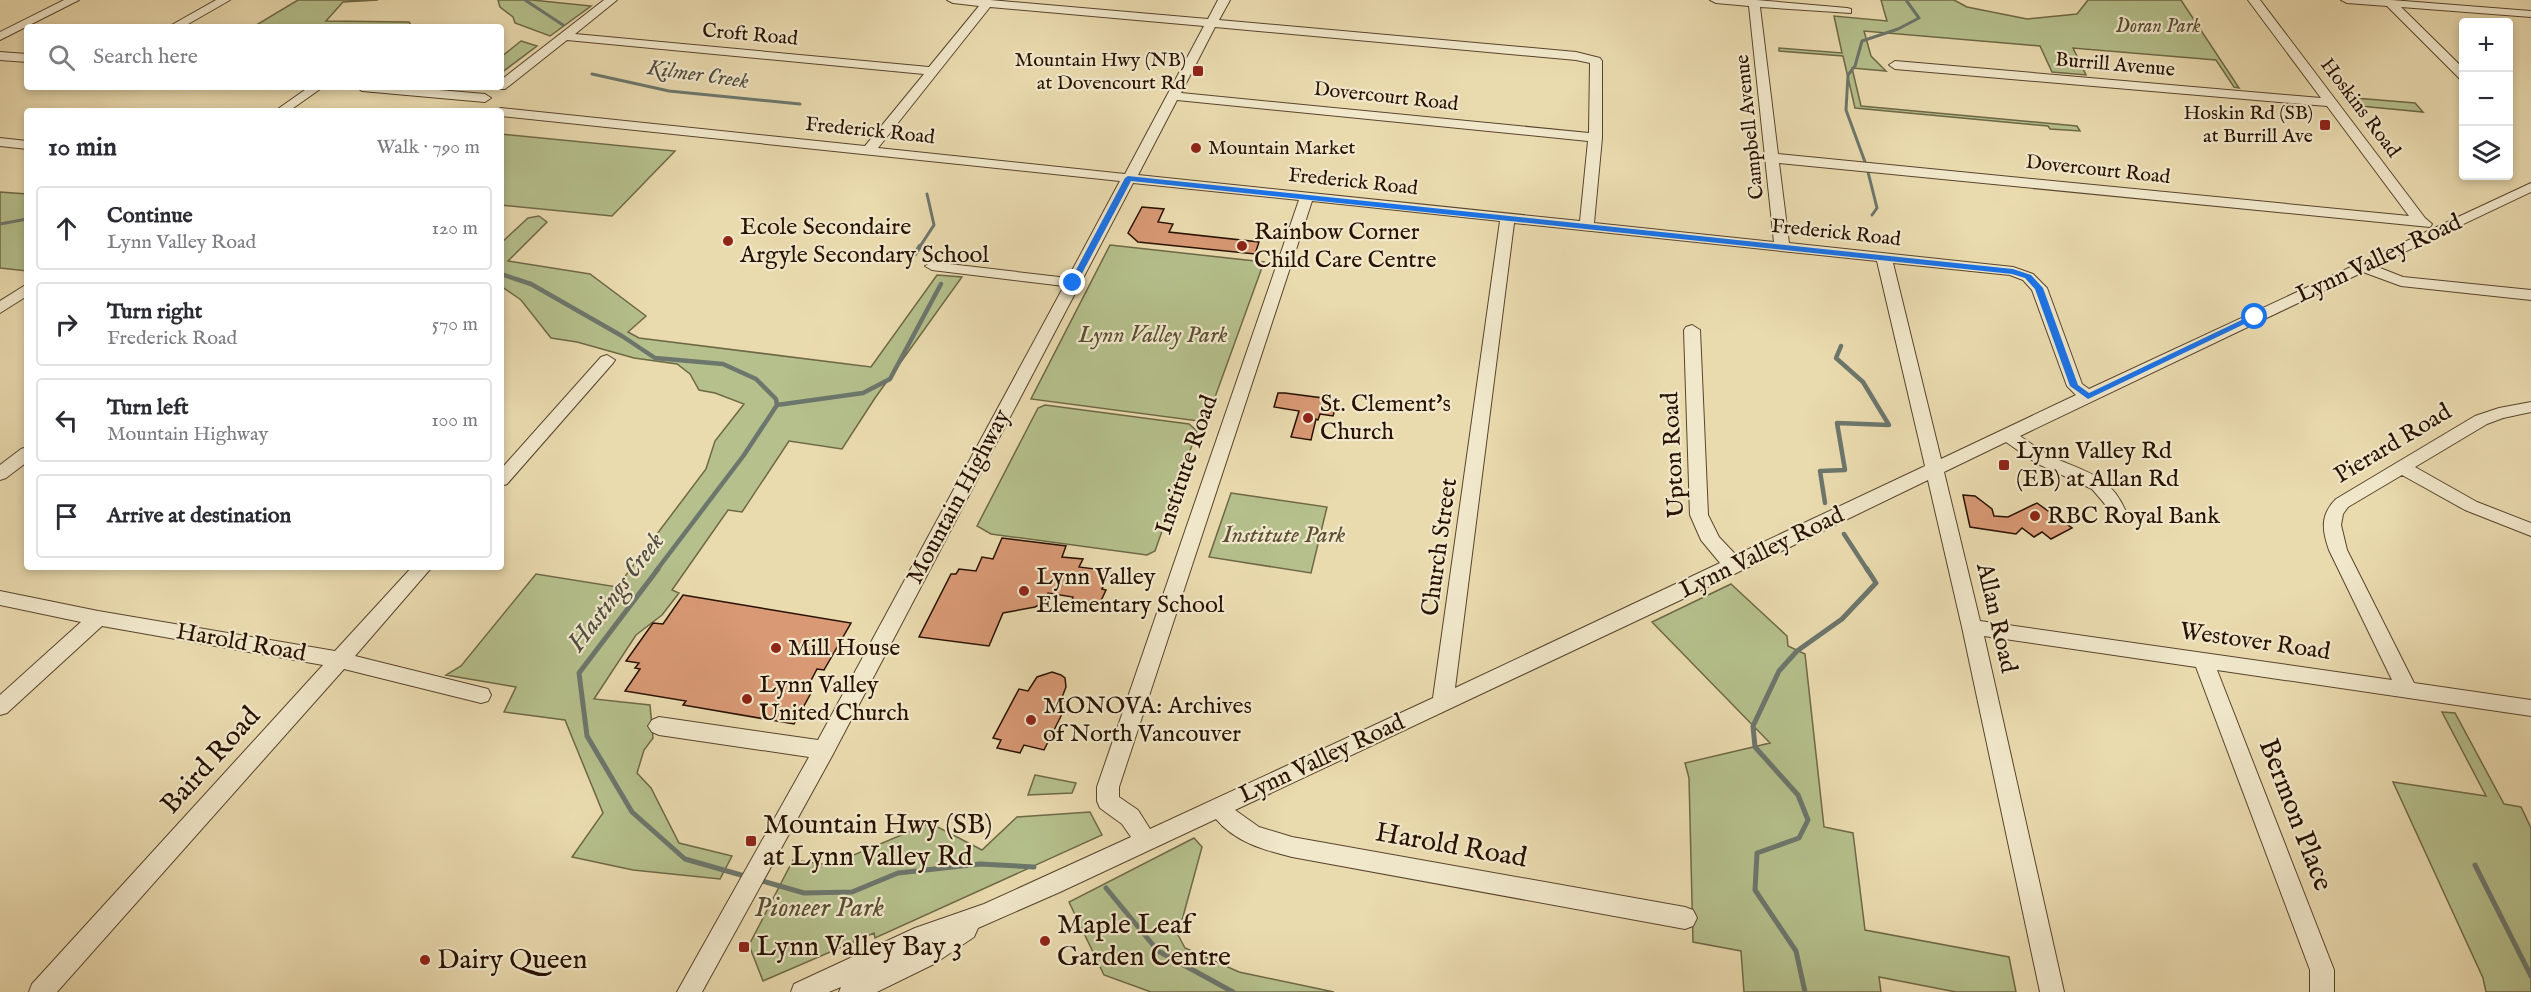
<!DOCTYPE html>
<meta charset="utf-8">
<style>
:root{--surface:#fff;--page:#f7f7f7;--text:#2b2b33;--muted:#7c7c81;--line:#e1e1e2}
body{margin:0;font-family:"IM FELL English",serif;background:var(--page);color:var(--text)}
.controls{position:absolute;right:18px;top:18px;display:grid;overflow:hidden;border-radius:6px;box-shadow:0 3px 9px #0003}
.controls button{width:54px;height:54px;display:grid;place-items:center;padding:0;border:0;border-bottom:2px solid var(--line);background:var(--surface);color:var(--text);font:30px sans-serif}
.stop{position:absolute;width:18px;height:18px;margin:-14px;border:4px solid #1a73e8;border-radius:50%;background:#fff}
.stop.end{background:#1a73e8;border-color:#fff;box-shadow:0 2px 6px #0008}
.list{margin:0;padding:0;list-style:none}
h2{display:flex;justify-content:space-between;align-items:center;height:78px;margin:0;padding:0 24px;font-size:26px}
h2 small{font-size:20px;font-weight:400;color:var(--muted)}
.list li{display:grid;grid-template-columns:39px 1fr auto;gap:18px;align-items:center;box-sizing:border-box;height:84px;margin:0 12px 12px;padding:0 12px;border:2px solid var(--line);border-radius:6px}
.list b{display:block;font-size:22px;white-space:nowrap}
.list p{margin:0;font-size:20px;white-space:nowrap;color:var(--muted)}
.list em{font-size:20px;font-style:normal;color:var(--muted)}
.icon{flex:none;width:33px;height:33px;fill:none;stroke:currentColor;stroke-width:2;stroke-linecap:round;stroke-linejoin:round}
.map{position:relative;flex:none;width:2531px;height:992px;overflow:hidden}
.search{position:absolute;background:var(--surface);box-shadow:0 3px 9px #0003;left:24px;top:24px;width:480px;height:66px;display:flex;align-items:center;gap:15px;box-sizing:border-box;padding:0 21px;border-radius:6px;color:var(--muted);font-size:22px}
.panel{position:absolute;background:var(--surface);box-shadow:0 3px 9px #0003;left:24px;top:108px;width:480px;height:462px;border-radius:6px}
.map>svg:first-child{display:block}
</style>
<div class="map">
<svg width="2531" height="992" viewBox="0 0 2531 992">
<rect width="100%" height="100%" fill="#eadbaf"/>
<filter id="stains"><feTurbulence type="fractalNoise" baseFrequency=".00333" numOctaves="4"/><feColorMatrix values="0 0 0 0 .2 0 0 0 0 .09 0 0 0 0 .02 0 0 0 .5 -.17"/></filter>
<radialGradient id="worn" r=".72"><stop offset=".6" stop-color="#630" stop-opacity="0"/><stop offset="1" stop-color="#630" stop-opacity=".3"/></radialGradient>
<path fill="#b5c08c" stroke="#6e6846" stroke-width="1.5" d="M298,0H378L343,2L326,21L409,22L411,25L253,27Z
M498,0H532L591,6L550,36L515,23L513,17L500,7Z
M1881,0H1954L1967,7L2027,19L2077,14L2088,0H2181L2239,88L2234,87L2216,60L2073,48L2086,75L2052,72L2040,46L1864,31L1871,56L1886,71L1852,68L1861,106L2077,126L2080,131L2050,129L2048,126L1855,108L1843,56L1779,51V48L1842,53L1834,16L1887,21Z
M521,41L537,46L501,73V57Z
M2343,97L2415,103L2423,112L2349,105Z
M501,134L675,151L612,216L501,205Z
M0,192L27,194V271L0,268Z
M539,216L547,222L508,261L590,274L646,316L628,332L639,338L871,367L937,275L962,277L875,398L842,449L789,441L742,512L728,510L672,590L679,593L662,615L636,635L594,699L650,705L653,738L644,750L637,773L651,788L679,843L732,856L720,879L633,870L572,857L603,813L565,720L504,712L516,687L446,675L461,666L536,574L617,587L706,469L715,441L744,404L715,393L699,390L690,374L677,364L634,358L577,342L551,338L521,300L501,286V243L528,218Z
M1110,245L1264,262L1206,422L1031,399Z
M1045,405L1189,424L1197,431L1155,551L1147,555L991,534L977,526L1038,408Z
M1231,493L1327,507L1311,573L1209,557Z
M1731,584L1787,636L1788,646L1805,654L1824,827L1853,833L1865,930L2009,957L2016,992H1956L1879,977L1881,992H1744L1741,951L1693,942L1689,778L1685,763L1770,743L1652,622Z
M2442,712L2455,713L2504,804L2521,807L2531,828V992H2486L2483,978L2393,782L2486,796Z
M1035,775L1076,783L1072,793L1028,795Z
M1090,812L1102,835L875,938L874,933L763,981L749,945L793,860L830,865L930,823L982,850L1017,817Z
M1194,838L1202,847L1178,935L1185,948L1239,972L1334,992H1151L1104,975L1069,902Z"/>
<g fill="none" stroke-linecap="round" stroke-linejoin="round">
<path stroke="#6c766c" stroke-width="3" d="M525,0L563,25
M592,74L669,91L800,104
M1865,162L1846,110L1848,75L1855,66L1862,41L1898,29L1919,18L1906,0
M1868,172L1877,208L1872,215
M0,224L27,219
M919,248L934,225L927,194"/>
<path stroke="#6c766c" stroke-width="4.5" d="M915,254L920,246
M501,274L531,284L622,336L655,358L723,364L756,379L776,399L777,405L744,455L656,571
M777,405L863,393L890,379L941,284
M1825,503L1820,471L1845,470L1837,423L1889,425L1863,382L1836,358L1841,346
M1844,534L1868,571"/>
<path stroke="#6c766c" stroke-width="5" d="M658,569L579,673L587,736L632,812L685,859L748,877
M2475,865L2531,976
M759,880L804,893L852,892L898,873L980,864L1034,867
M1106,888L1158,951L1233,992
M1805,992L1796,951L1755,890L1757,853L1799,838L1808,820L1798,795L1755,747L1753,726L1779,671L1797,651L1842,619L1876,583L1867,569"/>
</g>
<path fill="#d89974" stroke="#281101" stroke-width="1.5" d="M1142,207L1164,209L1158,222L1173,224L1169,232L1259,242L1255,254L1138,242L1128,233Z
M1278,393H1285L1338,400L1333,416L1320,414L1318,420L1316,419L1311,440L1291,437L1299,411L1274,407Z
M1963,495L1975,496L1992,509L1994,516L2008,517L2037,503L2072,528L2051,539L2042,532L2034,537L2022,528L2016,534L1970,527Z
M1002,538L1066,546L1062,557L1083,559L1079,567L1110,571L1102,589L1106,590L1099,605L1072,601L1073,597L1048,593L1044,602L1035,607L1003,613L989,646L919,637L951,574H956L959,569L976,571L982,557L993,559Z
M683,595L851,623L824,670L817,669L805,692L811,693L794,724L683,705L686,701L625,691L640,669L635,668L639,663L626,661L653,623L663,624Z
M1052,672L1061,675L1065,678L1066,687L1061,700L1068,702L1044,750L1024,745L1020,753L997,748L1001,740L993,738L1019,689L1028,691L1037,677Z"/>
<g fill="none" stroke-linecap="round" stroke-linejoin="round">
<defs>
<path id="minor" d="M64,0H79L0,40V32Z
M216,0H230L183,27H168Z
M604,0H617L575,34L929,67L979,6L953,3L947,0H990L1208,19L1218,0H1230L1219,20L1576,52L1600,58L1602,61V138L1594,223L1774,242L1749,6L1716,3L1710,0H1756L1847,8L1851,9V13L1760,7L1778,154L2409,216L2327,106L1895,69L1889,65L1895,61L2321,98L2248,0H2260L2425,218L2432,224L2430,227L1779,163L1789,243L2013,267L2033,274L2047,288L2082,384L2089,389L2531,183V192L2375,266L2403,277L2531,290V300L2401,286L2363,272L2020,436C2030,443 2041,451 2052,457C2085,472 2111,475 2126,512L2123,516L2117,518L2111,516L2104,503L2092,489L2036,463L2006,442L1944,472L1980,621L2392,680L2329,550C2322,530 2320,515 2336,499L2475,416L2499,408L2531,402V412L2503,418L2487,424L2415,467L2477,502L2531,523V536L2465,510L2402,475L2348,507L2343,514L2341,525L2347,550L2414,683L2531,700V716L2217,670L2334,970V992H2310V970L2196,667L1984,636L2064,992H2040L1962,627L1928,480L1689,596L1235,810L1259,827L1292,837L1685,907L1693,910L1697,918L1693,926L1685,929L1292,857C1264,850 1235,842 1216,819L1060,892L978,928L974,937L934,964L877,992H839L841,987L829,992H791L794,984L915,928L984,904L1131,837L1122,824L1100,808L1097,801V787L1299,200L1133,183L832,756L702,992H677L809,757L659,735L652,732L648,726L652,720L659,717L818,740L1064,286L932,270L925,266L932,262L1068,278L1120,181L501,116V111H495L501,108L865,146L924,74L567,40L505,89H497L496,87H501V80ZM990,7L1204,26L1125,174L878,148ZM1215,27L1576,60L1590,63L1589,133L1181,93ZM1177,100L1588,141L1580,221L1138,175ZM1312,201L1500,221L1433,698L1150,829L1138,810L1119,797V787ZM1514,223L1877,261L1925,466L1736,555L1719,537L1708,515L1700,330L1692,325L1686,327L1684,330L1690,515L1701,540L1720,563L1455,688ZM1893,263L2010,275L2023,280L2032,290L2067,386L2076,395L1941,459Z
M2341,0H2391L2531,11V17L2401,7L2464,69V80L2460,79L2387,6L2347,3Z
M0,52L27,54V62L0,60Z
M309,87H323L289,111H275Z
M356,87H404L485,94L491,98L485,102L362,91Z
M0,138L27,141V149L0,146Z
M27,284V296L0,313V301Z
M607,355L615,360L613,363L507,484L501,486V469L601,357Z
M27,447V462L6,478L0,480V465L21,449Z
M412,567H432L355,656L488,689L491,695L488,701L481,703L344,669L57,992H29L32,984L323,665L102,626L7,713L0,715V695L81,622L0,605V591L98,611L335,651Z"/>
</defs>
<use href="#minor" stroke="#58442c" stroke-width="2"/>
<use href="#minor" fill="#f1e8cb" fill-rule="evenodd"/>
</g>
<path fill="#1a73e8" d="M1128,176L2013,269L2031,275L2043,288L2078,385L2089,393L2252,315L2259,317L2088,399L2070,386L2035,289L2025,278L2012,274L1131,181L1077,283L1070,285L1069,283L1125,178Z"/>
<g fill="#8f2418" stroke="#f1e8cb" stroke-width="2">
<rect x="1192" y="65" width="12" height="12" rx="3"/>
<rect x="2319" y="119" width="12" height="12" rx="3"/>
<circle cx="1196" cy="148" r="6"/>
<circle cx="728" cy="241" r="6"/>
<circle cx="1242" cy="246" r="6"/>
<circle cx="1308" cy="418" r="6"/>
<rect x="1998" y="459" width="12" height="12" rx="3"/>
<circle cx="2035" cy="516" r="6"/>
<circle cx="1024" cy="591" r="6"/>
<circle cx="776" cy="648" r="6"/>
<circle cx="747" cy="699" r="6"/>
<circle cx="1031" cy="720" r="6"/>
<rect x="745" y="835" width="12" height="12" rx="3"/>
<circle cx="1045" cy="941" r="6"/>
<rect x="738" y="941" width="12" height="12" rx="3"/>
<circle cx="425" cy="960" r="6"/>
</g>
<g text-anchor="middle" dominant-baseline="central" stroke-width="4.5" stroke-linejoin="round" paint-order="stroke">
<g font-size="20" font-style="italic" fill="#594e32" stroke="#f1e8cb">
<text x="2158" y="26">Doran Park</text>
</g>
<g font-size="20" fill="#281101" stroke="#f1e8cb">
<text transform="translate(750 35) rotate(5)">Croft Road</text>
<text transform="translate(2115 65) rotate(5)">Burrill Avenue</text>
<text transform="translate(1386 97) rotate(6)">Dovercourt Road</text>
<text transform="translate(2360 108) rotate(53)">Hoskins Road</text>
<text transform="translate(1750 127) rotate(-96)">Campbell Avenue</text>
<text transform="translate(870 131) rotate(6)">Frederick Road</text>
<text transform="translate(2098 170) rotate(6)">Dovercourt Road</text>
<text transform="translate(1353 182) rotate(6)">Frederick Road</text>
<text transform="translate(1836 233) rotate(6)">Frederick Road</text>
</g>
<g font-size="20" fill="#281101" stroke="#f1e8cb" text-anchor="end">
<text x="1186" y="60">Mountain Hwy (NB)<tspan x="1186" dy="23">at Dovencourt Rd</tspan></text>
<text x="2313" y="113">Hoskin Rd (SB)<tspan x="2313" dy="23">at Burrill Ave</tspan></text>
<text x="1208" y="148" text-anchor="start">Mountain Market</text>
</g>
<g font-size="22" font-style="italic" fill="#504c40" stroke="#f1e8cb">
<text transform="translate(698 75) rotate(8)">Kilmer Creek</text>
</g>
<g font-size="24" fill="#281101" stroke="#f1e8cb" text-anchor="start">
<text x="740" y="227">Ecole Secondaire<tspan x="740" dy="28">Argyle Secondary School</tspan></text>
<text x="1254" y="232">Rainbow Corner<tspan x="1254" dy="28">Child Care Centre</tspan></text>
<text x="1320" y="404">St. Clement's<tspan x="1320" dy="28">Church</tspan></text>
<text x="2016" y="451">Lynn Valley Rd<tspan x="2016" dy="28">(EB) at Allan Rd</tspan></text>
<text x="2047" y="516">RBC Royal Bank</text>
<text x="1036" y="577">Lynn Valley<tspan x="1036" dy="28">Elementary School</tspan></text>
<text x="788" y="648">Mill House</text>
<text x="759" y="685">Lynn Valley<tspan x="759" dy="28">United Church</tspan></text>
<text x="1043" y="706">MONOVA: Archives<tspan x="1043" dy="28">of North Vancouver</tspan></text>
</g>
<g font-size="24" fill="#281101" stroke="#f1e8cb">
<text transform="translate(2379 259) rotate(-25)">Lynn Valley Road</text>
<text transform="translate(2393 444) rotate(-31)">Pierard Road</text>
<text transform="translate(1674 455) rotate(-93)">Upton Road</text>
<text transform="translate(1187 465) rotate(-71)">Institute Road</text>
<text transform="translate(959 497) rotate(-62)">Mountain Highway</text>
<text transform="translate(1440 547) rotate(-82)">Church Street</text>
<text transform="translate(1762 553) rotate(-26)">Lynn Valley Road</text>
<text transform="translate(1996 618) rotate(77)">Allan Road</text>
<text transform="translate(2255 642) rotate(8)">Westover Road</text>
<text transform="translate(241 643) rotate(10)">Harold Road</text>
<text transform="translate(1322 759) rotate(-25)">Lynn Valley Road</text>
</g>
<g font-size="24" font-style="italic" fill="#594e32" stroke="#f1e8cb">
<text x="1153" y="335">Lynn Valley Park</text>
<text x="1284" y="535">Institute Park</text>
</g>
<g font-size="26" font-style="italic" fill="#504c40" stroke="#f1e8cb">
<text transform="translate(616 592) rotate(-53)">Hastings Creek</text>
</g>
<g font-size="28" fill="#281101" stroke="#f1e8cb">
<text transform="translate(211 761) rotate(-48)">Baird Road</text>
<text transform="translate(2295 815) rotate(69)">Bermon Place</text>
<text transform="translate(1451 846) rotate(10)">Harold Road</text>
</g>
<g font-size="28" fill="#281101" stroke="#f1e8cb" text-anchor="start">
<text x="763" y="825">Mountain Hwy (SB)<tspan x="763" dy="32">at Lynn Valley Rd</tspan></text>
<text x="1057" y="925">Maple Leaf<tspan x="1057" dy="32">Garden Centre</tspan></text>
<text x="756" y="947">Lynn Valley Bay 3</text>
<text x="437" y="960">Dairy Queen</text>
</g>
<g font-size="28" font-style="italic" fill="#594e32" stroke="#f1e8cb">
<text x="819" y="908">Pioneer Park</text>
</g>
</g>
<rect width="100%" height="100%" filter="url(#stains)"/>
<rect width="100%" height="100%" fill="url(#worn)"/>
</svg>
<div class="controls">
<button>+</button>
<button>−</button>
<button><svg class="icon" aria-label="layers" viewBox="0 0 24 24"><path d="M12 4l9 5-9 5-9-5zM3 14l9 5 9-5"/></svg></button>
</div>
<div class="stop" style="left:2255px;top:317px"></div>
<div class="stop end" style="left:1073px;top:283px"></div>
<div class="search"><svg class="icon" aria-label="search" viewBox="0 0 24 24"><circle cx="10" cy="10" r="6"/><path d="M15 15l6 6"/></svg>Search here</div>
<section class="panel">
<h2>10 min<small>Walk · 790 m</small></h2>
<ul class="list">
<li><svg class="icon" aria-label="ahead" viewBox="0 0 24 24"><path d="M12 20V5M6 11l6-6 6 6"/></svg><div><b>Continue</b><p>Lynn Valley Road</p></div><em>120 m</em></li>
<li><svg class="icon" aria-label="right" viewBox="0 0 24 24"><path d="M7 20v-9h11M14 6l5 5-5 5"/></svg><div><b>Turn right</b><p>Frederick Road</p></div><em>570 m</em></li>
<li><svg class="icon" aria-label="left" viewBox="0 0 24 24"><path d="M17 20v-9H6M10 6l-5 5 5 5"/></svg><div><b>Turn left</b><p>Mountain Highway</p></div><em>100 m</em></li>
<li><svg class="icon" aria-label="arrive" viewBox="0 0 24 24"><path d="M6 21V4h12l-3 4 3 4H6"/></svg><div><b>Arrive at destination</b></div></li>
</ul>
</section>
</div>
